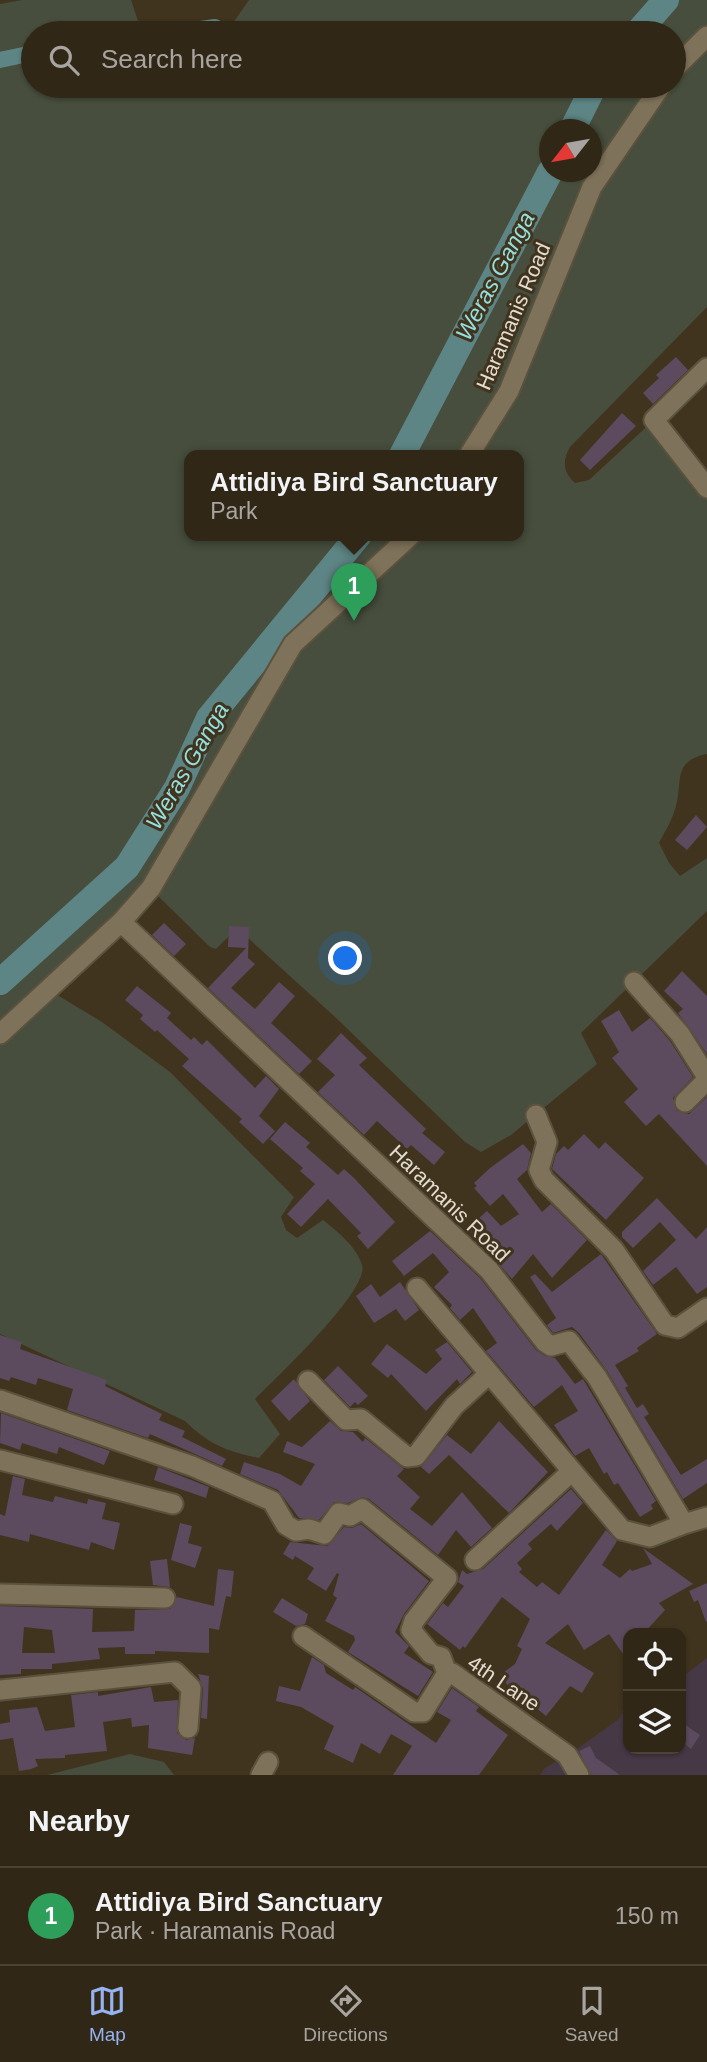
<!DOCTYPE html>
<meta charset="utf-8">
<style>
:root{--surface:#302716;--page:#382f1f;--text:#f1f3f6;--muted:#a8a5a1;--line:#4b4435;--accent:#95b2f1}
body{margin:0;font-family:Helvetica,sans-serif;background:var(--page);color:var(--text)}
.controls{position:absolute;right:21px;bottom:21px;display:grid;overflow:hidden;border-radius:14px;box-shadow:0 2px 5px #0004}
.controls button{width:63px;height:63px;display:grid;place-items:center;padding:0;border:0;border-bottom:2px solid var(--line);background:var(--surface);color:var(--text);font:35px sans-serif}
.compass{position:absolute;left:539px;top:119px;width:63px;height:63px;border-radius:50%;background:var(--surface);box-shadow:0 2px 5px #0004;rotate:239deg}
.you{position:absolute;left:346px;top:959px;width:24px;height:24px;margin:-18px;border:5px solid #fff;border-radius:50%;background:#1a73e8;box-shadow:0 0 0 10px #1a73e833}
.badge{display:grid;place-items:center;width:46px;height:46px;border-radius:50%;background:var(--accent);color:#fff;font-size:23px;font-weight:700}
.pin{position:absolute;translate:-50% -58px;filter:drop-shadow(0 2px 4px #0008)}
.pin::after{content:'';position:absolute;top:37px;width:24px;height:21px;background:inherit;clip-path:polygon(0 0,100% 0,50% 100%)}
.popup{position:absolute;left:184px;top:450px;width:340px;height:91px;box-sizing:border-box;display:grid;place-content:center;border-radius:14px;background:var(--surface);filter:drop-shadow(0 2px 5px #0005);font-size:23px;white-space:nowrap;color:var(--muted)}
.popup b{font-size:26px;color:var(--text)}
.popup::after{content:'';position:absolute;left:50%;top:100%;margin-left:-14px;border:14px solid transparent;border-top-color:var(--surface)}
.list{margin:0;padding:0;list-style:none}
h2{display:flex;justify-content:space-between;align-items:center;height:91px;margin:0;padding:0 28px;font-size:30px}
h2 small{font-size:23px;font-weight:400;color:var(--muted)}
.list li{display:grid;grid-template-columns:46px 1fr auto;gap:21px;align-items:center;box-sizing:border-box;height:98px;padding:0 28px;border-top:2px solid var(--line)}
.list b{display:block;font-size:26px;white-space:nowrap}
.list p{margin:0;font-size:23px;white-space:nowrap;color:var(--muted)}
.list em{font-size:23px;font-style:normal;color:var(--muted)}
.icon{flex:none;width:38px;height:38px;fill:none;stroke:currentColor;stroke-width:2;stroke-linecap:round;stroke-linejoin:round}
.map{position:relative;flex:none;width:707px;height:1775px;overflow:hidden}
.search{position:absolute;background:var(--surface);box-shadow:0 2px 5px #0004;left:21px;right:21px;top:21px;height:77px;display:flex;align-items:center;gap:18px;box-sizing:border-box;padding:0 24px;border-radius:38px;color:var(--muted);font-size:26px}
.sheet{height:189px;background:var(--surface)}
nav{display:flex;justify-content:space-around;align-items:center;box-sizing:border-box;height:98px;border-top:2px solid var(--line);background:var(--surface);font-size:19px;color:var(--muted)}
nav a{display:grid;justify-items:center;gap:4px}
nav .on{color:var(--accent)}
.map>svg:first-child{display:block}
</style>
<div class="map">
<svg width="707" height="1775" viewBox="0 0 707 1775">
<rect width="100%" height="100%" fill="#40341e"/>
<path fill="#473845" d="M707,1658V1775H540L545,1768L567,1755L571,1761L577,1749L619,1719L627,1700L628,1749H681V1678Z"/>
<path fill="#474e3d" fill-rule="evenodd" d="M22,0H131L142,33H33V86H674V33H213L233,23L249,0H707V307L570,447C562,461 563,472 575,483L589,480L654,420L707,488V754C672,761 683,781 676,806C673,819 665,831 659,843L669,863L680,876L707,858V911L581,1033L597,1064L511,1135L481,1152L465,1142L334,1016L237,928L216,949L210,947L151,889L49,990L102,1022L170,1072L294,1197L281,1217L286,1230L297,1238L323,1220C338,1232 356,1246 362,1265C370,1290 275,1379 255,1399L280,1434L259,1458C228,1452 208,1444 185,1421L0,1334V4ZM550,130H592V172H550ZM190,455H518V535H190Z
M130,1754L164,1762L174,1775H47Z"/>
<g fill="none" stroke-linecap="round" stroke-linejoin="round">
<path stroke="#5e8585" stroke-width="16" d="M172,33L215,27
M0,60L33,53"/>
<path stroke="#5e8585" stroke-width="26" d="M637,33L666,0
M572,130L594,86
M402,455L550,172
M0,982L127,867L177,788L209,718L359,535"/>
</g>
<path fill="#5c4a5e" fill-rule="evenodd" d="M676,357L688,370L653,404L643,393L659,378L656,375Z
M622,413L636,426L590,470L580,460Z
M696,815L707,827L687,850L675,840Z
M164,923L186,944L174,956L152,935Z
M229,926L249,927L248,958L255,964L231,988L255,1009L279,982L295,996L271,1023L312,1061L299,1074L208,988L246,948L228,947Z
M682,971L707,996V1054L678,1013L683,1009L664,991Z
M137,986L171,1013L167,1018L191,1040L194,1037L202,1045L207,1040L255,1088L266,1076L279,1089L259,1116L275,1131L263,1144L239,1122L242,1119L182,1066L189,1059L157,1030L155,1032L140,1019L143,1015L125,1000Z
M619,1010L632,1032L650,1018L670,1041L693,1077L673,1098L677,1111L689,1114L707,1097V1166L659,1114L646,1126L624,1102L638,1089L612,1058L619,1052L601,1021Z
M341,1033L367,1058L359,1065L426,1129L422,1133L445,1152L434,1165L411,1145L407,1149L377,1121L364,1135L318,1092L335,1075L317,1059Z
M285,1122L310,1143L306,1147L338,1175L344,1169L354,1178L395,1222L368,1249L357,1236L361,1233L328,1199L301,1227L287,1214L315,1184L300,1171L303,1168L270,1139Z
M584,1134L599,1149L605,1142L644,1178L606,1220L552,1169L556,1154L564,1146L568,1150Z
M523,1144L531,1153L527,1170L517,1179L542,1212L551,1204L587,1240L552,1278L533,1254L512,1279L470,1231V1226L487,1211L501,1226L519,1214L503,1194L490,1206L474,1188L477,1186L474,1183L490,1168Z
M657,1198L696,1239L707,1227V1287L697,1294L676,1267L653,1285L643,1271L676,1240L660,1222L633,1248L622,1237V1232Z
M430,1231L480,1278L536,1350L545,1356L555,1358L575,1384L583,1379L656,1501L651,1505L653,1509L640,1517L618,1483L614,1485L607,1472L604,1474L589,1448L575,1456L554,1425L578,1411L562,1385L534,1407L486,1351L497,1343L473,1308L460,1320L450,1308L452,1305L434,1287L449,1272L433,1253L404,1276L392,1261Z
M601,1254L657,1334L637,1348L639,1351L615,1365L628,1386L625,1388L637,1408L643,1404L649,1414L644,1417L681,1475L707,1459V1483L683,1499L607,1371L579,1333L572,1327L553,1333L547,1325L556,1318L530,1277L535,1274L552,1292Z
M400,1282L419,1310L405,1321L396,1309L374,1323L356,1296L371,1284L380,1297Z
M0,1335L22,1342L20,1349L107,1380L105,1386L162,1414L159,1420L185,1431L182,1437L226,1459L222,1466L150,1434L148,1438L67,1410L73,1389L38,1378L36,1385L11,1377L9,1381L0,1378Z
M447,1342L472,1372L460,1384L457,1379L426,1411L391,1374L388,1378L371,1364L387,1344L426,1374L442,1359L435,1350Z
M338,1366L368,1396L358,1405L355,1402L350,1407L324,1380Z
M294,1379L310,1401L289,1421L271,1401Z
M1,1413L110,1451L104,1465L59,1447L57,1454L22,1443L20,1450L6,1445L0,1443Z
M330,1421L341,1431L353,1432L363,1442L365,1438L404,1469L397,1476L420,1497L410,1509L432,1526L462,1492L492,1528L471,1547L456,1530L438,1555L369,1499L362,1497L348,1503L334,1502L319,1520L299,1518L278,1490L240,1474L244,1462L280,1474L301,1486L315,1464L283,1452L287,1441L302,1447Z
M499,1421L548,1472L509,1513L449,1455L429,1474L421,1467L447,1435L471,1454Z
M158,1467L209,1487L206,1498L154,1480Z
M13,1476L25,1479L22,1495L53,1502L55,1496L87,1504L88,1499L106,1503L102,1519L120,1523L114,1550L91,1542L89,1550L30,1534L29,1542L0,1535V1514L5,1516Z
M571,1489L583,1503L557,1531L551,1524L528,1544L532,1549L517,1563L522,1569L519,1572L537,1587L542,1582L559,1595L606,1530L617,1541L602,1565L620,1578L630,1569L632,1571L652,1564L643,1548L693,1584L659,1603L665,1610L644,1633H628V1661L609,1634L584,1650L568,1624L545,1643L594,1673L582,1693L570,1686L546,1716L519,1694L516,1696L500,1675L515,1664L522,1649L517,1646L530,1619L502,1597L465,1648L463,1646L460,1650L427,1624L443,1603L448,1607L464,1586L458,1582L462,1570L467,1574L483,1569Z
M180,1523L192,1526L188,1543L202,1547L195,1568L171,1560Z
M361,1524L429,1581L404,1614L395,1632L409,1646L404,1653L433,1672L418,1696L348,1652L355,1640L354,1636L325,1621L337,1598L333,1595L339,1574L337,1573L326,1591L307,1579L314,1568L295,1556L293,1560L283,1554L290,1542L327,1546L344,1527L352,1528Z
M167,1559L170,1587L153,1585L150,1561Z
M218,1569L234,1571L231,1597L226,1596L219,1630L209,1628V1653L155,1651V1654H125V1647L98,1648L100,1659L52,1664V1669H21V1674L0,1675V1606L93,1609L92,1632L134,1631L135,1610L170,1609L177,1597L214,1606ZM24,1627L52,1630L55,1653H22Z
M707,1583V1621L706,1622L698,1600L694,1602L689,1591Z
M282,1598L308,1614L305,1624L296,1626L273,1612Z
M312,1657L324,1665L326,1673L353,1690L355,1687L436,1743L451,1720L437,1712L452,1688L479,1707L476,1711L508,1735L479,1775H393L412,1746L391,1734L380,1754L361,1743L353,1763L324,1749L334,1726L301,1707L276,1701L279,1686L300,1691Z
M198,1674L209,1676L207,1719L201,1718L203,1688Z
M151,1687L154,1702L178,1700L177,1733L186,1740L195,1738L192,1755L148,1748L149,1725L132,1727L131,1718L103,1722L107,1751L65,1755V1758L35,1759L38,1766L31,1769L19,1771L13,1738L0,1740V1724L10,1722L9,1710L37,1707L45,1731L75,1727L71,1695L98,1692V1696Z
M681,1722L700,1735L691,1749L681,1741Z
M590,1746L596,1758L620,1775H591L579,1751Z"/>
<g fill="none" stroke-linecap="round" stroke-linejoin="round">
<defs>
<path id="minor" d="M674,69L707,36
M707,368L654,420L707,488
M469,455L509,391L592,187L661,86
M411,535L293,644L151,888L121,922L489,1270L545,1342L551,1346L569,1341L597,1377L684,1524L707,1517
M634,982L680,1034L707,1077
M0,1034L121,922
M685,1102L707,1080
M536,1115L547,1142L539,1170L544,1180L614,1250L665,1325L678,1328L707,1308
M417,1288L622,1530L650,1537L684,1524
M308,1381L346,1420L361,1419L407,1457L416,1456L454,1406L489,1374
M0,1400L192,1466L272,1501L286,1525L296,1531L309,1529L324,1534L339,1513L350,1516L362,1509L447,1578L414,1621L411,1630L431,1654L441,1657L447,1673
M0,1460L173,1504
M475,1560L571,1472
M0,1594L165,1598
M303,1636L414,1712H423L447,1673H452L567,1755L579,1775
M0,1690L175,1672L191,1688L188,1728
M261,1775L268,1762"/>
</defs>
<use href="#minor" stroke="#5b523e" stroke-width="23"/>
<use href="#minor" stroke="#7f725a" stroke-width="19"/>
</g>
<g text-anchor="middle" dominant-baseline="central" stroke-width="6" stroke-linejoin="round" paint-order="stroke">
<g font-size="21" fill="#e4dccf" stroke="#40341e">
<text transform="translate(513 316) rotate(-67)">Haramanis Road</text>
<text transform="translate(450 1203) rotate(44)">Haramanis Road</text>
<text transform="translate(504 1683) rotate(34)">4th Lane</text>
</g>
<g font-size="23" font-style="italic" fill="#95dedf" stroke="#40341e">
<text transform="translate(495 276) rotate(-62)">Weras Ganga</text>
<text transform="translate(187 766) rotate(-60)">Weras Ganga</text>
</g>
</g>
</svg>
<div class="controls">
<button><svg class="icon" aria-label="locate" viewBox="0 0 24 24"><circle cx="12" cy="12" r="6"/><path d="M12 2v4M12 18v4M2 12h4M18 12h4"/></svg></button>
<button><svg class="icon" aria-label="layers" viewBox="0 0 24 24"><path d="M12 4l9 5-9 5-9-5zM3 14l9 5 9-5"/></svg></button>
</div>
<svg class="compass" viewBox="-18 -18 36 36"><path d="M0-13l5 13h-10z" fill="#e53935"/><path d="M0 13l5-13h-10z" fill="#a8a5a1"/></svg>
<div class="you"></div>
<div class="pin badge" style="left:354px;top:621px;background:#2e9e5b">1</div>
<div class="popup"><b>Attidiya Bird Sanctuary</b>Park</div>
<div class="search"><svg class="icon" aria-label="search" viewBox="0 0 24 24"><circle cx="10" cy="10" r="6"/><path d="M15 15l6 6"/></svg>Search here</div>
</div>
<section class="sheet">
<h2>Nearby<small></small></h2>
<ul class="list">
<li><span class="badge" style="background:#2e9e5b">1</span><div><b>Attidiya Bird Sanctuary</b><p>Park · Haramanis Road</p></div><em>150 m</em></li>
</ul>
</section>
<nav>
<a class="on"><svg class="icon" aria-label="map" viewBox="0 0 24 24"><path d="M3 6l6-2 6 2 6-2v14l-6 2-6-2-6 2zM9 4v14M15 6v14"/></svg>Map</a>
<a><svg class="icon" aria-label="directions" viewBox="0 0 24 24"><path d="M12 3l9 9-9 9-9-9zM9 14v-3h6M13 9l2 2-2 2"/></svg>Directions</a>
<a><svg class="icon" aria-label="saved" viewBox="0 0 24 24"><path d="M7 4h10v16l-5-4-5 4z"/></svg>Saved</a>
</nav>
